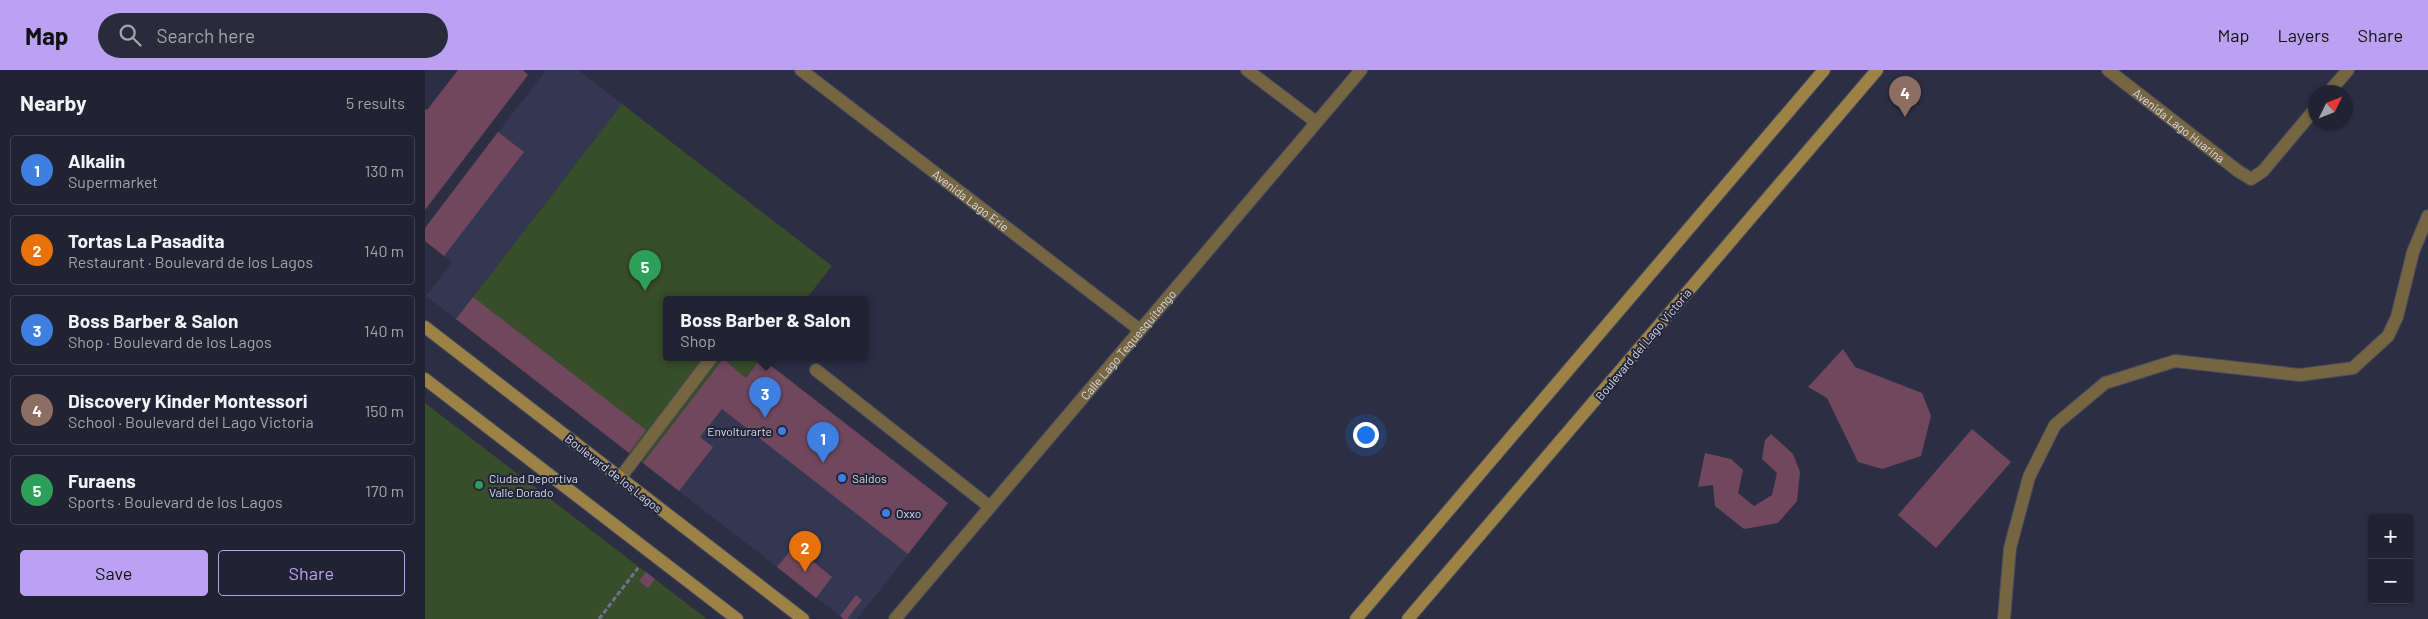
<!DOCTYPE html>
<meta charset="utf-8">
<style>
:root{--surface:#212333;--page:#292b3b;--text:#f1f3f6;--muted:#a2a4ac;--line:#3e404e;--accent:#bca0f2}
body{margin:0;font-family:Barlow,sans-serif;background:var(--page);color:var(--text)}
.controls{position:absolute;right:15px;bottom:15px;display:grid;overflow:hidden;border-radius:5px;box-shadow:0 1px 4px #0004}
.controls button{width:45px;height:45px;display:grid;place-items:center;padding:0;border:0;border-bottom:1px solid var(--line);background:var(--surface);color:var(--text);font:25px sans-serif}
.compass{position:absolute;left:1883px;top:15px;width:45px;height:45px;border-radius:50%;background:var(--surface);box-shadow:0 1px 4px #0004;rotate:47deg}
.you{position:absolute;left:940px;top:364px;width:18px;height:18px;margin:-12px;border:4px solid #fff;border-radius:50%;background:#1a73e8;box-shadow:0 0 0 8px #1a73e833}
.badge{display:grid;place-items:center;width:32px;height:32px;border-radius:50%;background:var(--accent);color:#fff;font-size:16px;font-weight:700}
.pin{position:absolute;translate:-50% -41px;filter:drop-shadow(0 1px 2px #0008)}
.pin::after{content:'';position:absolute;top:26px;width:18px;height:15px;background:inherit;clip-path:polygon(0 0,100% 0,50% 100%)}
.popup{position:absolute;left:238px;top:226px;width:205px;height:65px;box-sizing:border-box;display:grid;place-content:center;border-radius:5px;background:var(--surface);filter:drop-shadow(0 1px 4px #0005);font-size:16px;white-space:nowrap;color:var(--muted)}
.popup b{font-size:19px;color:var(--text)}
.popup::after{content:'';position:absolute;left:50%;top:100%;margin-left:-10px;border:10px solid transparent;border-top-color:var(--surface)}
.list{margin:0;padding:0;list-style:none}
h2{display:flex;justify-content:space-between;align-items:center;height:65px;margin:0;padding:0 20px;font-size:21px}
h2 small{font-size:16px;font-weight:400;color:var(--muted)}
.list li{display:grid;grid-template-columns:32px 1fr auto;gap:15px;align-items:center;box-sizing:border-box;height:70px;margin:0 10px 10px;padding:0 10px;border:1px solid var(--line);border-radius:5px}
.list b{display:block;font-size:19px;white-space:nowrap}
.list p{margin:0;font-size:16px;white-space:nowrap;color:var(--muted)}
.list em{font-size:16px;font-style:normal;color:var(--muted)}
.actions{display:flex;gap:10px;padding:15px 20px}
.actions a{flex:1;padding:11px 0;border:1px solid var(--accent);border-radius:5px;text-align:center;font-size:18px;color:var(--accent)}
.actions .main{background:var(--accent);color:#111}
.icon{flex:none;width:28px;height:28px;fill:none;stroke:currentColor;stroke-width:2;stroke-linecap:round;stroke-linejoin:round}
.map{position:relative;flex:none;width:2003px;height:549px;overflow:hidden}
header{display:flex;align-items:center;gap:30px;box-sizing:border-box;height:70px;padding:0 25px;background:var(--accent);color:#111}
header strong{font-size:24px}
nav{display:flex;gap:28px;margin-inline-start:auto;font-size:18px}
.search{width:350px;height:45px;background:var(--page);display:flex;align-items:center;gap:12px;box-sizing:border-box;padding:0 18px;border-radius:28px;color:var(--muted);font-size:19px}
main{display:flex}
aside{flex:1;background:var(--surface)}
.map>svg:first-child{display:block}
</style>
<header>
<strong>Map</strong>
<div class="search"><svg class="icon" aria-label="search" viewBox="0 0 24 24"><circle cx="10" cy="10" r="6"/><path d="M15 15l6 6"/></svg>Search here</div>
<nav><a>Map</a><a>Layers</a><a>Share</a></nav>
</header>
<main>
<aside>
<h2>Nearby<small>5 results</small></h2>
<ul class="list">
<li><span class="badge" style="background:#3f7fe0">1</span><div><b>Alkalin</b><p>Supermarket</p></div><em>130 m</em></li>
<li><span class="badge" style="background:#e8710a">2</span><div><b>Tortas La Pasadita</b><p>Restaurant · Boulevard de los Lagos</p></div><em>140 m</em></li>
<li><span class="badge" style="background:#3f7fe0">3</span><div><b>Boss Barber &amp; Salon</b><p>Shop · Boulevard de los Lagos</p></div><em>140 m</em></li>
<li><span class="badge" style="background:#8d6e63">4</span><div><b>Discovery Kinder Montessori</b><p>School · Boulevard del Lago Victoria</p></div><em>150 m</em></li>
<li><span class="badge" style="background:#2e9e5b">5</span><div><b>Furaens</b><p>Sports · Boulevard de los Lagos</p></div><em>170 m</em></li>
</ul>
<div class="actions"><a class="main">Save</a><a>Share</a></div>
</aside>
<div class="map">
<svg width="2003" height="549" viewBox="0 0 2003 549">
<rect width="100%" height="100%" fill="#2c2f44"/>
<path fill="#333752" d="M121,0H153L197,34L31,249L1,226L27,192L0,171V158Z
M336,288L523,433L432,549H419L241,411Z"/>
<path fill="#384d2a" d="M197,34L407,196L381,229H241V287H337L241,411L31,249Z
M0,333L282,549H0Z"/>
<path fill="#71475e" d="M33,0H98L103,5L0,140V39L2,40Z
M73,62L99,82L19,186L0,171V158Z
M48,227L221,360L204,383L31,249Z
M1418,279L1430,297L1497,323L1506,346L1496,386L1457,399L1433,392L1402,328L1383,317Z
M336,288L523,433L483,484L297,339L275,367L288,377L254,421L218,393L298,289L321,308Z
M1547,359L1586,392L1511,478L1473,445Z
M1346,364L1368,384L1375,402L1372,431L1353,453L1319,459L1290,436L1288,415L1273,417L1280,383L1306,389L1318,400L1313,423L1329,436L1347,425L1352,403L1337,389L1340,370Z
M369,476L407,507L391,528L352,497Z
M221,502L230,509L223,518L214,511Z
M431,525L437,530L422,549H419L415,546Z"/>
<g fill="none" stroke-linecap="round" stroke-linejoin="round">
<defs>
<g id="street">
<path id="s1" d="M376,0L715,260"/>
<path d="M822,0L891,52"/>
<path id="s2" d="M1683,0L1813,101L1826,109L1838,101L1890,39"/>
<path d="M1904,22L1923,0"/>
<path d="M391,300L565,437"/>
<path d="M195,408L287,287"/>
<path id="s3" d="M470,549L936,0"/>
<path d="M1579,549L1585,478L1604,407L1630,355L1680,313L1750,291L1875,305L1928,298L1963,266L1972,247L1988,182L2003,146"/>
</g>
<path id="secondary" d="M0,257L378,549
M0,309L312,549
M931,549L1399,0
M983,549L1452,0"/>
</defs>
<use href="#street" stroke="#484a5e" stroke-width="14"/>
<use href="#secondary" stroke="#484a5e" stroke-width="14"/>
<path stroke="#707385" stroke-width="3" stroke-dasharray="5 2.5" stroke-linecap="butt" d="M174,549L213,498"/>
<use href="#street" stroke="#756540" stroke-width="12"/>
<use href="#secondary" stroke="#9c8245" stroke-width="12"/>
</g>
<g fill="#3f7fe0" stroke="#222539" stroke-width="2">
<circle cx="357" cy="361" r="5"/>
<circle cx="417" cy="408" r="5"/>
<circle cx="461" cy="443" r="5"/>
</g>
<circle fill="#2e9e5b" stroke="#222539" stroke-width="2" cx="54" cy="415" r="5"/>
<g text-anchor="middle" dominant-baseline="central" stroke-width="4" stroke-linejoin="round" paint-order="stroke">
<g font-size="12" fill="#d8dae8" stroke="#222539">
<text stroke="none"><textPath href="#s2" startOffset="90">Avenida Lago Huarina</textPath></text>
<text stroke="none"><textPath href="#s1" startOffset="214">Avenida Lago Erie</textPath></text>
<text stroke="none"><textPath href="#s3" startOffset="360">Calle Lago Tequesquitengo</textPath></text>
<text transform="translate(1218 274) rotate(-50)">Boulevard del Lago Victoria</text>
<text transform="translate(189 403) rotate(38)">Boulevard de los Lagos</text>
</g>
<g font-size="12" fill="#d8dae8" stroke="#222539" text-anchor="start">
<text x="347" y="361" text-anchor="end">Envolturarte</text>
<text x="64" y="408">Ciudad Deportiva<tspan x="64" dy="14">Valle Dorado</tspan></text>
<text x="427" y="408">Saldos</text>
<text x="471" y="443">Oxxo</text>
</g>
</g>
</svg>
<div class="controls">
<button>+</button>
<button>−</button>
</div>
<svg class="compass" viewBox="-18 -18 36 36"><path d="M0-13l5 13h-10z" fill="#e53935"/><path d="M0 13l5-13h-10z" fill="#a2a4ac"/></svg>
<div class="you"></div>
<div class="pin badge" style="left:398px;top:393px;background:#3f7fe0">1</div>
<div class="pin badge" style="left:380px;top:502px;background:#e8710a">2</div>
<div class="pin badge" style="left:340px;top:348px;background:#3f7fe0">3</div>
<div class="popup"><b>Boss Barber &amp; Salon</b>Shop</div>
<div class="pin badge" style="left:1480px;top:47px;background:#8d6e63">4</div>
<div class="pin badge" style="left:220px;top:221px;background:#2e9e5b">5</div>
</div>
</main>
